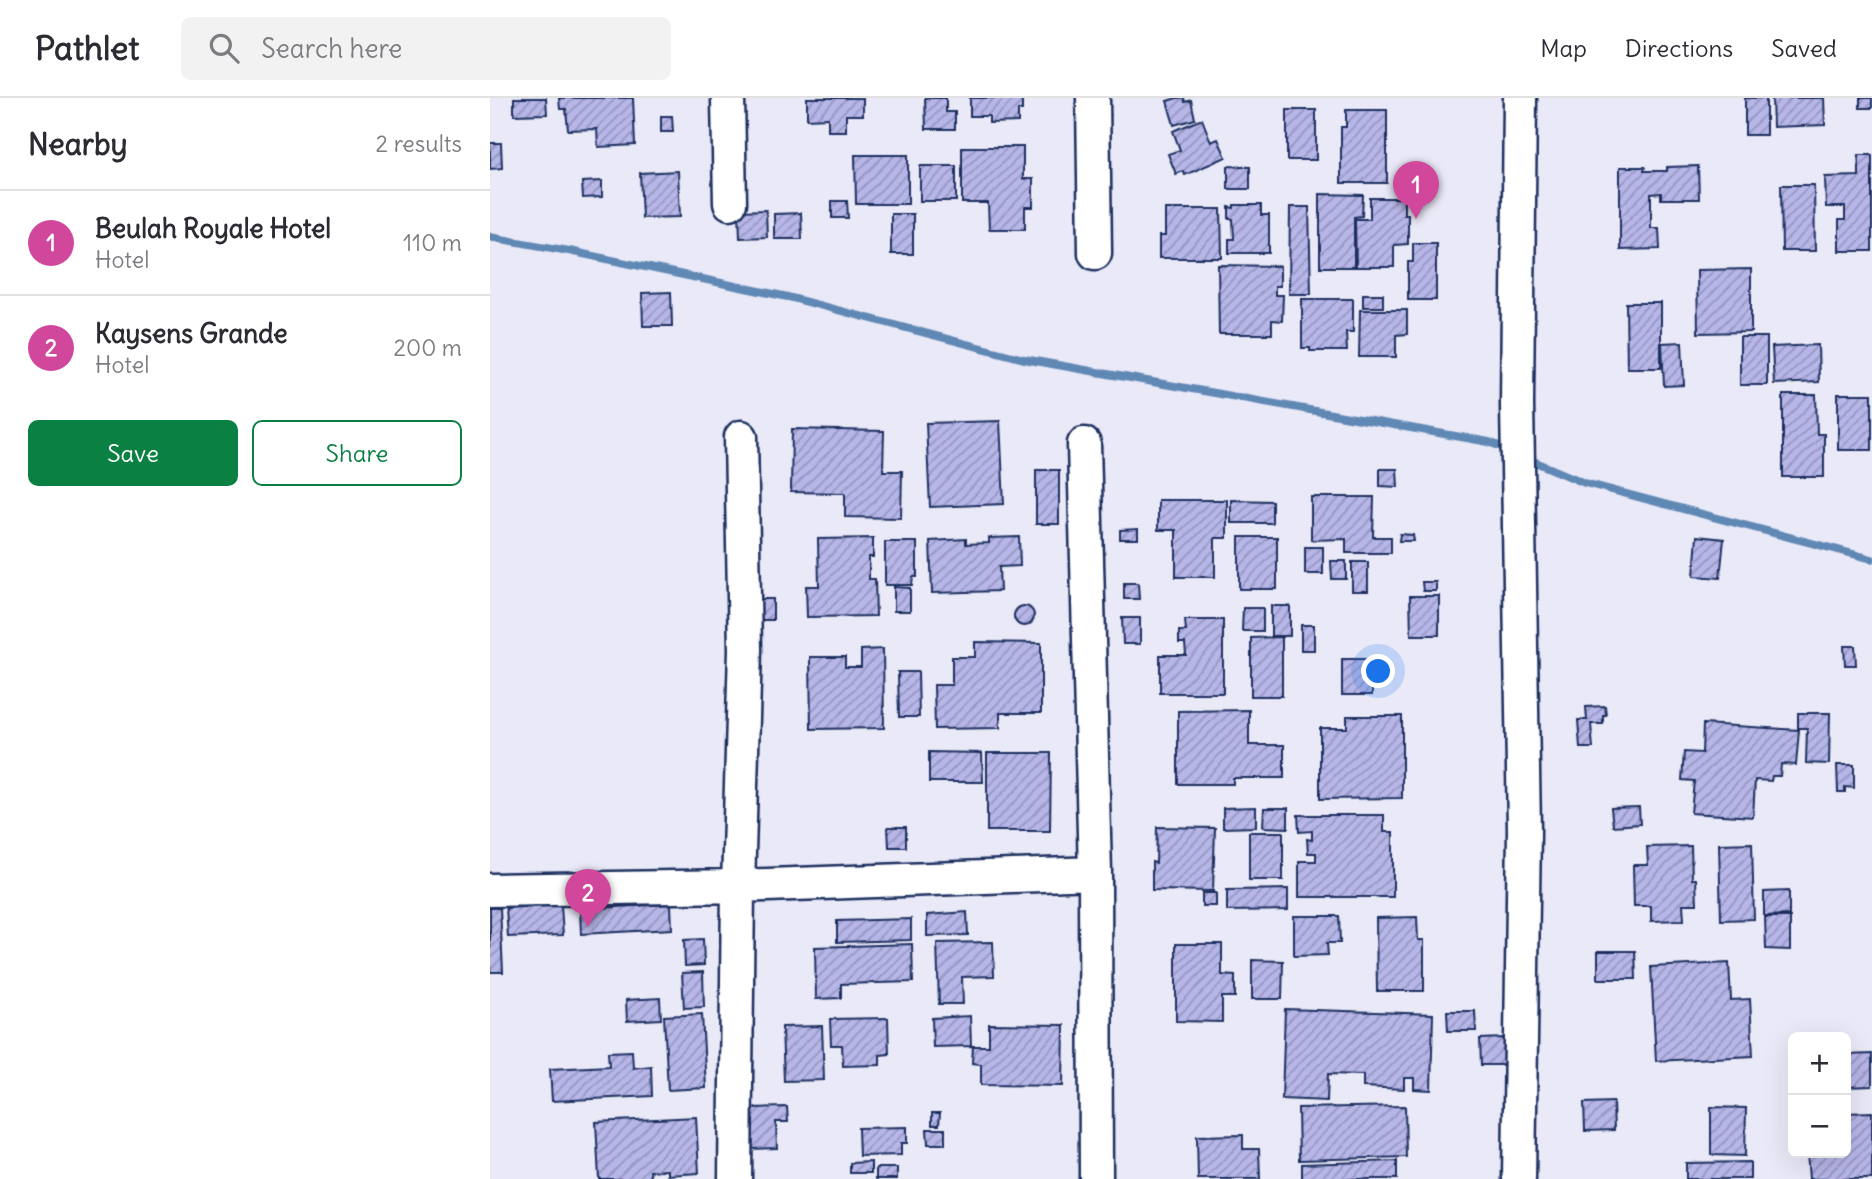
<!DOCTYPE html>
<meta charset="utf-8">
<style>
:root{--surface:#fff;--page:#f2f2f3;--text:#2b2b33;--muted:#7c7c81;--line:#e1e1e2;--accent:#0b8043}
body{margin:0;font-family:Delius,sans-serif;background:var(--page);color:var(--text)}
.controls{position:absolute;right:21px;bottom:21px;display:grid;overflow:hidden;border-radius:10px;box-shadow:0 7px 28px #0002}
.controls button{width:63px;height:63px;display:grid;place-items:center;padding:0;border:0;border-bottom:2px solid var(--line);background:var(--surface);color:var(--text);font:35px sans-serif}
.you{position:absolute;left:889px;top:574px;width:24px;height:24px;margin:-18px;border:5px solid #fff;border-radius:50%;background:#1a73e8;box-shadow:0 0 0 10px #1a73e833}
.badge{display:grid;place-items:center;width:46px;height:46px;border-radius:50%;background:var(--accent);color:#fff;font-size:23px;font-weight:700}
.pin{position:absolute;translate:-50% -58px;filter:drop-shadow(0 2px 4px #0008)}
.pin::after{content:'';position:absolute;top:37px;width:24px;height:21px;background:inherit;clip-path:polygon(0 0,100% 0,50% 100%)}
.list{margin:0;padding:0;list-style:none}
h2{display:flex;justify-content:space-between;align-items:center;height:91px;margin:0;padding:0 28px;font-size:30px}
h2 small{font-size:23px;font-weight:400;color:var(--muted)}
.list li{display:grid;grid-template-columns:46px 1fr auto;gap:21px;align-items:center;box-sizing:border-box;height:105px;padding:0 28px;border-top:2px solid var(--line)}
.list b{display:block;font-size:26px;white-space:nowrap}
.list p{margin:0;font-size:23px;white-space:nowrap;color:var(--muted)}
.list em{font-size:23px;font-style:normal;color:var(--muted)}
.actions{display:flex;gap:14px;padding:21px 28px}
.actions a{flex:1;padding:16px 0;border:2px solid var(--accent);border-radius:10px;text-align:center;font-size:24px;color:var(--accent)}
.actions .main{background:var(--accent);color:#fff}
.icon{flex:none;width:38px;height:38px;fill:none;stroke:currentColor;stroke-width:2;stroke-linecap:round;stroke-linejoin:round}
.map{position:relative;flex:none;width:1382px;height:1081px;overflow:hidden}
header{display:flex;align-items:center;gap:42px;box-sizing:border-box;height:98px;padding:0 35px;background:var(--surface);border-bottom:2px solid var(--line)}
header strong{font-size:33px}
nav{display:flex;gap:38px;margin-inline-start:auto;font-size:24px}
.search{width:490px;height:63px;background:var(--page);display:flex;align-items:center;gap:18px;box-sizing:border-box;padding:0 24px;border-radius:10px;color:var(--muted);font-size:26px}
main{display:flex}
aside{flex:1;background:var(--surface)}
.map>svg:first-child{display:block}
</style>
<header>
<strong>Pathlet</strong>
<div class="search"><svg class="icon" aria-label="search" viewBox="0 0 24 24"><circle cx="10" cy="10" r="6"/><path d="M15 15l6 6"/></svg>Search here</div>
<nav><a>Map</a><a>Directions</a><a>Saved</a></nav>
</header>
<main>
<aside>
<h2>Nearby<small>2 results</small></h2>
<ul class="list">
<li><span class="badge" style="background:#d1479c">1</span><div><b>Beulah Royale Hotel</b><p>Hotel</p></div><em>110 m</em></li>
<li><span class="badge" style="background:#d1479c">2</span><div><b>Kaysens Grande</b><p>Hotel</p></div><em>200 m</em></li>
</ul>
<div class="actions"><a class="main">Save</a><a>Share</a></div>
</aside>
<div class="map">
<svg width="1382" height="1081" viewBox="0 0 1382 1081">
<defs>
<pattern id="building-hatch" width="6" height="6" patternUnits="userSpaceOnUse" patternTransform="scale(1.75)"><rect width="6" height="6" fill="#b7b6e8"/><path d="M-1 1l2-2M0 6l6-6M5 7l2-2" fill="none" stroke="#9494bf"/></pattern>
</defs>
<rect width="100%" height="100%" fill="#e9e9f8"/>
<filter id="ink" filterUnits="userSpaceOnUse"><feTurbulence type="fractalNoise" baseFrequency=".0143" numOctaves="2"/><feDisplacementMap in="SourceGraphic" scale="14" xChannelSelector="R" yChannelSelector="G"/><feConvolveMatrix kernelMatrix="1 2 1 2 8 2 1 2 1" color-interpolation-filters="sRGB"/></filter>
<g filter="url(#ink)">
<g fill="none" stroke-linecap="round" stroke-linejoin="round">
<path stroke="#6188b4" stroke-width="8" d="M0,139L79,153L298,199L534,261L999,344L1021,353
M1036,360L1095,385L1382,461"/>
</g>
<path fill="url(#building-hatch)" stroke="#1b2f5e" stroke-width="2" d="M24,0H56L57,16L24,17Z
M69,0H143L145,47L108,49L107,31L78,32L76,11H70Z
M317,0H373V17H356V33H338V20L317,21Z
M435,0H456V14H465V31H436Z
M480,0H532V12H528V24L499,25V18H480Z
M687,0H694L695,4L701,2L705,21L684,27L677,3Z
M1255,0H1276V37H1255Z
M1282,0H1334L1335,27L1283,29Z
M1370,0H1382V10H1370Z
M797,12H826V62H797Z
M856,12H897V85H851V29H856Z
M171,18H182L183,34H171Z
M712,21L721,44L728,41L736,59L695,77L693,73L686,76L678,56L690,52L683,33Z
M0,45H11L12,70L0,71Z
M472,49H533V81H543V109H535V131H499L498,105H472Z
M365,57H418V106H366Z
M1369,57H1382V153H1349V122H1355V109H1336L1335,79L1369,78Z
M430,68H466V103H430Z
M738,68L760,69V91H738Z
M1208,68L1209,101H1171V95L1161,96V130H1169L1170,151L1130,152V69H1155L1154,73H1177V69Z
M188,73L190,119L152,120L150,75Z
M112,83V99L93,100L92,84Z
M1291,87H1324L1325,153H1292Z
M830,96L873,97L872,118L864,119V169H830Z
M880,100H914V116H918V146L904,147V169H866L865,121H880Z
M342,103H357L358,120H342Z
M744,107H771V117H779V155H739V141H744L743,121H739V109L744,110Z
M800,109H819L821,196H799Z
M675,111H731L732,160H669V138H675Z
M276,112L277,139L250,140L249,113Z
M311,115L312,141H284V116Z
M401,116H423V156H401Z
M923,145H946V202H918V164H923Z
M728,167L790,168V188H785V197H793L792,223L782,222V236H729Z
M1261,171V234L1208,235L1207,172Z
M181,194L182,228H153L152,195Z
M873,196H893V209H873Z
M812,201H863V234H856L857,253H820V250H812Z
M1136,205H1171V270H1137Z
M870,212H917V236L906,237V259H869Z
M1250,239H1277V287H1250Z
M1192,244L1194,287L1174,288L1172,245Z
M1328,247L1329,284L1284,286L1282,249Z
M1348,296H1382V352H1348Z
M1293,297H1326L1327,336H1334V379H1293Z
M510,323L514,406L440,409L436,325Z
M302,331L394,333L393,373H412L411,420L355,419V395L301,394Z
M890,371H907L908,389L890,388Z
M546,372H569V426H546Z
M821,399H884L883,439H901V455H856V441L821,442Z
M668,402H737V440H725V479H686V432H668Z
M741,402L782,403V425H741Z
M648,431V441H630V432Z
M910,436L923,437L924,443H909Z
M1207,438L1234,441L1230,480L1204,478Z
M529,439L530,468L509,469L510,493L442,495L440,443L476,441V446L499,445V440Z
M749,439H787V491H749Z
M383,440V459H379V481H385L386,518L317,519L316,488H329L328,441Z
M395,444H427V479H423L422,487H395Z
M815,449H833V476H815Z
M841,463H856V481H842Z
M862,464H878V493H862Z
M932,484H946V493H933Z
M634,485H648L649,501H634Z
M404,489L420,490V513H404Z
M920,498H949V537H921Z
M269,501H283V522H269Z
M524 518a10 10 0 1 1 20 0a10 10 0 1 1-20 0Z
M781,508H800V538H781Z
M753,510H773V533H752Z
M632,520H650V546H633Z
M695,522H733V595H670V557H696L695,545H689V533H696Z
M811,527H824V552H811Z
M792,539V598H761V540Z
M485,544L551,545V615H510V630L445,631L444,587H462V559H485Z
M1354,548H1365L1366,567H1355Z
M393,551L394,630L321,631L320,559H355V569H371V552Z
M852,561H882V597H852Z
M408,574H428L429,619H409Z
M1115,608L1116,617H1113V626H1101L1103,650H1090L1088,622H1097L1096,609Z
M759,612V647H794V680H743V686H688V613Z
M1308,615H1340L1339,666L1316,665L1317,630H1308Z
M857,618H912V700L830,701V630H857Z
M1213,626L1309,632L1306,667L1291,666L1290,678H1282L1281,683L1265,682L1263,719L1201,715L1204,683L1192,682L1194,654L1212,655Z
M439,654L492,655L493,684H439Z
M497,655H561L560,733H497Z
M1347,667H1364V690L1355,689V694H1348Z
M766,709V729L733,730V710Z
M1149,709L1150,726L1123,728L1121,710Z
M774,710H798V730L773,729Z
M808,717H894V734H903V799H809V763H826V755H818L817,741L822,742V733L809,734Z
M398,729H416V749H399Z
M667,729L725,730L723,793L662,792V764L666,765Z
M759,734H793V782H759Z
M1262,745L1264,821L1231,822L1229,746Z
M1201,748L1202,781H1206L1207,806H1193L1194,822L1161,823V808H1144L1143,767H1158L1157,749Z
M798,791V812L737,813V792Z
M1299,793V817L1274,818V794Z
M712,795H726V808H712Z
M181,806L182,831L91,836L90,811Z
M71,807L73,837L18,839L16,810Z
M0,810H10L13,874H0Z
M477,814L478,837L437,838V817Z
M804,818H849L850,845H837L838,857L804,858Z
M927,819L928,842H934V893H887L886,820Z
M1275,819H1300V852L1276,851Z
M421,821V842L347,844V823Z
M213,841L214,867L195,868L194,842Z
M503,844L504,878L472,879L473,906H449L447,845Z
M422,846L423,884L351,886V900L326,901L325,849Z
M686,846H732V877L745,878V899H732V924L686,923Z
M1108,853H1145L1146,881H1108Z
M762,862L793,863L792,901H762Z
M1239,865L1241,902L1260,901L1263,958L1166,963L1161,869Z
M213,874L214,909L194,910L192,875Z
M170,900L171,921L137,923L136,902Z
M795,911L943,916L941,992L924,991V980H914V991L873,989V977L838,976L837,1003L792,1001Z
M957,913H985L986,933H958Z
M212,916L216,990L178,992L174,918Z
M480,918L481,948L443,949L442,920Z
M398,920L399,956L390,957V967L353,968L352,947H341L340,921Z
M499,926L574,927L573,988L491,987V966L482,965L483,948H499Z
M332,928L334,982L294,983L292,929Z
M1014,940L1015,967H991L990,941Z
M142,953L143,970L161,968L162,998L62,1003L60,971L119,968L118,954Z
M1382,956V988L1356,989V957Z
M1123,1004L1124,1032L1095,1033L1094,1005Z
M915,1008L916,1059L809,1062L808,1010Z
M297,1009L298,1024H286L287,1050L259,1051L258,1010Z
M1221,1009L1256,1010L1255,1058L1221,1057Z
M1382,1014V1081H1319L1317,1055H1356V1015Z
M442,1015H450L449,1027H442Z
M206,1019L209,1075L178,1077V1072L160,1073L161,1081H109L106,1024Z
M417,1029V1045H411V1057L369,1058L368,1030Z
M437,1031H455V1046H438Z
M753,1037V1051H769L770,1081H708L707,1038Z
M907,1063V1081H812V1066Z
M381,1064V1075H360V1065Z
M1260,1064V1081H1196V1065Z
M386,1070H407V1081H386Z"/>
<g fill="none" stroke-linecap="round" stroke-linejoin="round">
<defs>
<path id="minor" d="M238,0L240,105
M603,0L605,155
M594,346L605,775L606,1081
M0,792L248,788L605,775
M245,1081L248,788L255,552L251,339
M1029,1081L1034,732L1027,306L1030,0"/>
</defs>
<use href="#minor" stroke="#1b2f5e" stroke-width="37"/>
<use href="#minor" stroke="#fff" stroke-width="32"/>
</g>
</g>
</svg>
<div class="controls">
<button>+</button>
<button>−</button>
</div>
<div class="you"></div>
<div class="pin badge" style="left:926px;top:121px;background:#d1479c">1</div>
<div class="pin badge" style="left:98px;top:829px;background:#d1479c">2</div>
</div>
</main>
